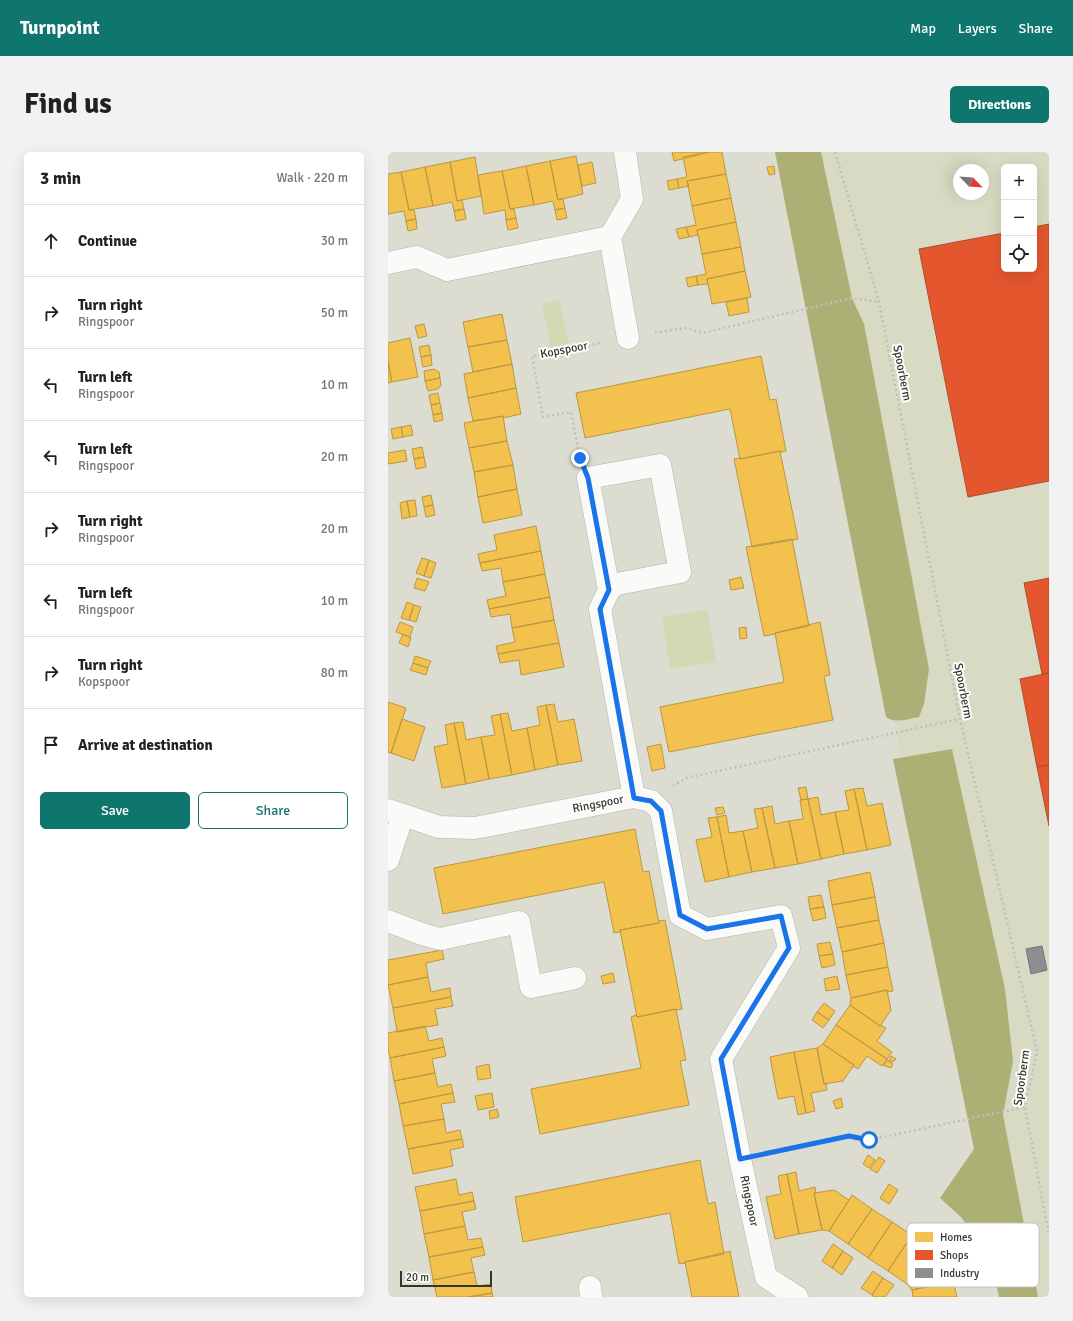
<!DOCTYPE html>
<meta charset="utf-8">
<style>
:root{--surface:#fff;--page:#f2f2f2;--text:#202124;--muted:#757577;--line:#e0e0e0;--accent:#0f766e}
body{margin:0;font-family:Signika,sans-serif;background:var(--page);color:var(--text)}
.controls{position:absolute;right:12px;top:12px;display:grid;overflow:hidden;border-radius:6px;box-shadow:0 4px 16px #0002}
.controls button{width:36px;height:36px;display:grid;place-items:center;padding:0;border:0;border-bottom:1px solid var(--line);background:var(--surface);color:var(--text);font:20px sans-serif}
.compass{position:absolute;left:565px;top:12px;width:36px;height:36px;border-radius:50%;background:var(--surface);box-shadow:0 4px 16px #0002;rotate:115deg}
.scale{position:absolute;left:12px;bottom:10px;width:92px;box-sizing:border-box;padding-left:4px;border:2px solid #34352b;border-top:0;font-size:11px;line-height:14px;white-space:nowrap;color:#34352b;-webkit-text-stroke:3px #fff;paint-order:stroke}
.stop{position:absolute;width:12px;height:12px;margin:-9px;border:3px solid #1a73e8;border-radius:50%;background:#fff}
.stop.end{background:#1a73e8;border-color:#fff;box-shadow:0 1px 4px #0008}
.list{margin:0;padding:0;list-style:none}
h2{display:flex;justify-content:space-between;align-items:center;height:52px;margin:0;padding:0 16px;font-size:17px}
h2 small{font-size:13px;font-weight:400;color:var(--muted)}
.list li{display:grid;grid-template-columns:26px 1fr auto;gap:12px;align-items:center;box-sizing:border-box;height:72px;padding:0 16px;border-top:1px solid var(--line)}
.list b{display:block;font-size:15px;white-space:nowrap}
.list p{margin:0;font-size:13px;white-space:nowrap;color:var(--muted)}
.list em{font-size:13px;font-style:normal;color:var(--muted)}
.actions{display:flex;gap:8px;padding:12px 16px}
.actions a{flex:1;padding:9px 0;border:1px solid var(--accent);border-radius:6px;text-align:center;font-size:14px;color:var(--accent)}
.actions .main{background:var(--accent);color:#fff}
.icon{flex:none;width:22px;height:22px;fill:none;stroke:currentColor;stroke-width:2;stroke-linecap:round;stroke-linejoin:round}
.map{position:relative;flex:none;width:661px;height:1145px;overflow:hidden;border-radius:6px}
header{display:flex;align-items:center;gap:24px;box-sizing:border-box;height:56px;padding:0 20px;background:var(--accent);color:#fff}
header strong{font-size:19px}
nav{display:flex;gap:22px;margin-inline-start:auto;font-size:14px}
.intro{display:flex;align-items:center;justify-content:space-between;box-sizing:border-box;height:96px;padding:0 24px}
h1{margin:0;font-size:28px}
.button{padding:10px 18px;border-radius:6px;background:var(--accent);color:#fff;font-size:14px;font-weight:700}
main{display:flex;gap:24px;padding:0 24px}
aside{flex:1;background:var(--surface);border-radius:6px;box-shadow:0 4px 16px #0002}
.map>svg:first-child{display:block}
</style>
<header>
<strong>Turnpoint</strong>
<nav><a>Map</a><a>Layers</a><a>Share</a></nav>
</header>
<div class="intro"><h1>Find us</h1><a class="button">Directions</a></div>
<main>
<aside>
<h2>3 min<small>Walk · 220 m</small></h2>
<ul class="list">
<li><svg class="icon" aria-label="ahead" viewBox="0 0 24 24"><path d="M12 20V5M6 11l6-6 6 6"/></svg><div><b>Continue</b></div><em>30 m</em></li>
<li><svg class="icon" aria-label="right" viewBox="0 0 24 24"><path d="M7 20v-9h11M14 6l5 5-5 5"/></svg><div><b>Turn right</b><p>Ringspoor</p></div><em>50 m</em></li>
<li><svg class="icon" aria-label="left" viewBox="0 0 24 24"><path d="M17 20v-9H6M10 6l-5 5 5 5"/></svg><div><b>Turn left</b><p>Ringspoor</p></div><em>10 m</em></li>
<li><svg class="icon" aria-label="left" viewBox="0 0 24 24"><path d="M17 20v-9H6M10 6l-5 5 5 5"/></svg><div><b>Turn left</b><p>Ringspoor</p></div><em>20 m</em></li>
<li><svg class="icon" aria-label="right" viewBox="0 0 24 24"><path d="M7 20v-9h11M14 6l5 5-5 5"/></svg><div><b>Turn right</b><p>Ringspoor</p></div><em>20 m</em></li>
<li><svg class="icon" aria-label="left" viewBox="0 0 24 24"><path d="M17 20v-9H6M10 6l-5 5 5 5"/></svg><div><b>Turn left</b><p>Ringspoor</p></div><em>10 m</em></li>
<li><svg class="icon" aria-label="right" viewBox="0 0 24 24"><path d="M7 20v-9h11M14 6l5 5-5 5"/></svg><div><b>Turn right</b><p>Kopspoor</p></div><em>80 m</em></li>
<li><svg class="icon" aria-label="arrive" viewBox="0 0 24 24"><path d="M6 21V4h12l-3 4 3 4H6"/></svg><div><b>Arrive at destination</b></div></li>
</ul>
<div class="actions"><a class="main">Save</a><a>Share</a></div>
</aside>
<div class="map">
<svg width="661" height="1145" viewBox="0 0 661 1145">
<rect width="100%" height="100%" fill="#dcddd0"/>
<path fill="#d8dac3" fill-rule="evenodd" d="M397,0H661V1145H616ZM616,15H646V117H616ZM571,18H595V42H571Z"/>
<path fill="#d4d8b5" d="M171,148L181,191L163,195L154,152Z
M319,458L328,510L282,517L274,465Z"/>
<path fill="#acb075" d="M387,0H433L464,146L476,172L541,517L536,552L531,565C519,567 508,572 498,565Z
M564,597L617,837L625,909L615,963L650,1145H611L604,1115L574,1066L552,1046L586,997L505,607Z"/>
<path fill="#f2c14e" stroke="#b99744" d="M284,0H321L286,9Z
M321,0H334L338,22L299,29L301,34L291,36L289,27L299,25L295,5Z
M188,4L195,42L170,48L162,9Z
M87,5L93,44L69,49L62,10Z
M162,9L170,48L175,47L177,56L167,58L165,49L146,53L138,14Z
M62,10L69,49L74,48L76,57L66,59L64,50L45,54L37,15Z
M204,10L208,31L194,34L190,13Z
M138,14L146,53L122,57L114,19Z
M386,14L387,22L381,23L379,15Z
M37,15L45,54L21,58L13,20Z
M114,19L122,57H126L128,66L118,68L117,58L96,62L90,23Z
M13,20L21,58H26L28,67L18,69L16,59L0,62V22Z
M338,22L343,46L304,54L299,29Z
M289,27L291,36L281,38L279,29Z
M343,46L348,70L309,78L310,83L301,85L298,75L308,73L304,54Z
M177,56L179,66L169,68L167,58Z
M76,57L78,67L68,69L66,59Z
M128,66L130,76L120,78L118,68Z
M28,67L29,77L20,79L18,69Z
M348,70L353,95L314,102L309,78Z
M298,75L301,85L291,87L288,77Z
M353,95L357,119L319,127L320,132L310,133L308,124L318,122L314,102Z
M357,119L363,145L324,152L319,127Z
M308,124L310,133L300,135L298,126Z
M359,146L361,160L341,164L338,150Z
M114,162L119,188L80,195L75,170Z
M36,172L39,184L30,186L27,174Z
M22,186L30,225L4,230L0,209V191Z
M119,188L124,212L85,220L80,195Z
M41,193L43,203L33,205L31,195Z
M43,203L44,213L35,215L33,205Z
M373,204L382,248L388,247L398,299L393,300L392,299L352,307L342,257L197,286L188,241Z
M0,209L4,230L0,231Z
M124,212L128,236L80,246L76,222Z
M46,217L51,220L52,226L37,229L36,219Z
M52,226L53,233L50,237L40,239L37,229Z
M128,236L133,262L115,266V264L94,268V267L85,269L80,246Z
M50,241L52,251L43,253L41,243Z
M52,251L54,261L45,263L43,253Z
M54,261L55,268L46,270L45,263Z
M115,264L119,289L81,296L76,271Z
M23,273L25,283L15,285L13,275Z
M13,275L15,285L5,287L3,277Z
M119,289L125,313L86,320L81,296Z
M34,295L36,305L26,307L24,297Z
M17,298L19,309L0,312V301Z
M392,299L410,387L364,395L346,307L352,306V307Z
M36,305L38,315L28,317L26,307Z
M125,313L129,337L90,345L86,320Z
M129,337L134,363L95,371L90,345Z
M43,343L45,353L36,355L34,345Z
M27,348L29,364L22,365L19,349Z
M19,349L22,365L14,367L12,351Z
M45,353L47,363L38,365L36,355Z
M148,374L153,399L92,411L90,402L109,398L106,383Z
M404,387L421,474L387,481V482L376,484L358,395Z
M153,399L157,422L115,430L113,416L94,419L92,411Z
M34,406L41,408L36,424L28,421Z
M41,408L48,411L43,426L36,424Z
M157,422L162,445L101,457L99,448L118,444L115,430Z
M353,425L356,436L343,438L341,428Z
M29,426L41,430L37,439L26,436Z
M162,445L166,468L124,476L122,462L103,465L101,457Z
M19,450L26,453L21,468L13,466Z
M26,453L33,455L28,470L21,468Z
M166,468L171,491L110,502L108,494L127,490L124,476Z
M12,470L25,475L22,485L8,480Z
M432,470L442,523L436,524L445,568L281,600L272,555L396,530L387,481Z
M358,475L359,486L352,487L351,476Z
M15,482L23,486L20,495L11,491Z
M171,491L176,515L133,523L131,508L112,511L110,502Z
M27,504L43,509L40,516L25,511Z
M25,511L40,516L38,523L22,518Z
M0,550L18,556L3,601L0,600Z
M166,552L170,570L186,567L194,609L170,613L158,553Z
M158,553L170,613L147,618L139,576L152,573L149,555Z
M120,561L124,579L139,576L147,618L124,623L112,562Z
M112,562L124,623L101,627L93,585L107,583L103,564Z
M14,567L37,575L26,609L3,601Z
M75,570L78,588L93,585L101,627L78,632L66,571Z
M66,571L78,632L54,636L46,595L60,592L57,573Z
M273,592L277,616L264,619L259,595Z
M418,635L420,647L413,648L410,636Z
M475,636L479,654L494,651L503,693L479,698L466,637Z
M466,637L479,698L456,702L447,660L461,658L457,639Z
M430,645L433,663L447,660L456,702L433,707L420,647Z
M420,647L433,707L410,712L401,669L415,667L412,648Z
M384,654L387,672L401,669L410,712L387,716L374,656Z
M335,655L337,661L329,663L327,656Z
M374,656L387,716L364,720L355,679L370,676L366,657Z
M338,663L341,681L355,679L364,720L341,725L329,665Z
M329,665L341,725L317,730L308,688L324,685L320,666Z
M247,677L255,720L261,719L271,771L232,778V780L226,781L216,730L55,762L46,716Z
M482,720L487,745L444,753L440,729Z
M433,743L436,755L422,757L420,745Z
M487,745L491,768L449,776L444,753Z
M436,755L438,766L425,769L422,757Z
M277,768L294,857L288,858V857L249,865L232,778L271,771V769Z
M491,768L496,791L454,800L449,776Z
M442,790L445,802L431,804L429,792Z
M496,791L500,815L458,823L454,800Z
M54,798L56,807L38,811L40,825L0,833V808Z
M445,802L447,813L434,816L431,804Z
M500,815L505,839L499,840V838L463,846L458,823Z
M225,821L227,830L215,832L213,824Z
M449,824L452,837L438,839L436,827Z
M40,825L43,840L62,836L63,845L5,856L0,833Z
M499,838L503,858L492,874L462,853L463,846Z
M63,845L65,854L47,857L50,873L9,880L5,856Z
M436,851L447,859L441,868L429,860Z
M462,853L492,874L493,873L498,876L489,889L504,900L499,907L448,873Z
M288,857L298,908L292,909L301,953L152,982L143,937L253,916L243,865L248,863L249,865Z
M429,860L441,868L435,876L424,868Z
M448,873L499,907L494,914L479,904L470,917L465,914L466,913L435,892Z
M37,874L41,889L54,886L56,895L2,906L0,897V881Z
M435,892L466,913L455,929L436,932L429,896Z
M56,895L58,904L44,907L47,921L6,929L2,906Z
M429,896L436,932H438L439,938L423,941L427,959L418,961L406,900Z
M406,900L418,961L410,963L406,944L390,947L382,905Z
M503,904L508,907L505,910L501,908Z
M499,908L505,912L503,916L495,913Z
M101,912L103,926L90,928L88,915Z
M47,921L50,935L63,932L65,941L11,952L6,929Z
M65,941L67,950L53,952L56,967L15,974L11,952Z
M104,941L106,955L90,958L87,944Z
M453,946L455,955L448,957L445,949Z
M109,957L111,965L102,967L101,959Z
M56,967L58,981L72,978L74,987L20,997L15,974Z
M74,987L76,995L62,998L65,1014L25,1022L20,997Z
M480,1003L487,1008L481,1016L475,1012Z
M491,1005L497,1009L489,1021L482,1017Z
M312,1008L320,1052L327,1050L336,1102L297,1110V1111L291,1112L282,1061L135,1090L127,1045Z
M408,1020L411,1039L427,1035L428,1041H426L434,1078L411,1082L399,1022Z
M399,1022L411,1082L387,1087L378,1045L393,1042L390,1024Z
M68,1027L71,1043L84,1040L86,1049L32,1059L27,1035Z
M501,1032L510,1038L501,1052L492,1046Z
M446,1038L461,1048L441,1079L434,1078L426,1041Z
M464,1043L484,1057L460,1092L441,1079L461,1048Z
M86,1049L88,1057L74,1060L77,1074L36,1082L32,1059Z
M484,1057L504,1070L480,1106L460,1092Z
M504,1070L524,1083L500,1119L480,1106Z
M77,1074L80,1088L93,1086L95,1095L41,1105L36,1082Z
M524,1083L545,1097L541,1102L540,1101L519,1132L500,1119Z
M445,1092L455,1099L444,1116L434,1109Z
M95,1095L97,1103L83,1106L86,1120L45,1128L41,1105Z
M342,1099L351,1145H304L297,1110Z
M455,1099L465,1106L454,1123L444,1116Z
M540,1101L556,1112L560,1131L524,1138L519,1132Z
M485,1119L495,1126L484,1143L473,1136Z
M86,1120L89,1134L103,1132L104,1141L81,1145H49L45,1128Z
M495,1126L506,1133L497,1145H486L484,1143Z
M565,1128L569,1145H525L524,1138Z
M104,1141L105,1145H81Z"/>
<path fill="#e4572e" stroke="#af4d2d" d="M661,72V329L580,345L531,97L616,81V117H646V75Z
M661,426V521L654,522L636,431Z
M661,521V613L649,615L632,527Z
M661,613V674L649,615Z"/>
<path fill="#8d8d92" stroke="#727373" d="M654,794L659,818L643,822L638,797Z"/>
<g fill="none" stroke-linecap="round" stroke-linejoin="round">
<defs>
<path id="minor" d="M222,85L240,186
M0,111L29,105L59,118L222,85L244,47L237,0
M221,438L200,326L272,313L292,420L229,432L221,438L212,457L246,645
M0,658L51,675L87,676L246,645L263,649L273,659L292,763L319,777L393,764L401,796L333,907L352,1007L378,1125L409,1145
M0,708L15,663
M0,769L34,782L52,787L131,770L143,835L187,826
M202,1135L203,1145"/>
</defs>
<use href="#minor" stroke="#b3b4aa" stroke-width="23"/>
<path stroke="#bfbfbb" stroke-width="2.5" stroke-dasharray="2 3" stroke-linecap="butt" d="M447,0L491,150L572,567L649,899L637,955L661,1083
M267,181L297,176L314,181L464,146L491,150
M191,302L183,260L155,265L144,204L213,191
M285,634L298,626L571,567
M379,1001L461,984L481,988L637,955"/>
<use href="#minor" stroke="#fafaf8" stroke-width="22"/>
</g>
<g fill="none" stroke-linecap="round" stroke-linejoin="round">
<path stroke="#1a73e8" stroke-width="5" d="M192,306L200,326L221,438L212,457L246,646L263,649L273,659L292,763L319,777L393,764L401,796L333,907L352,1007L461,984L481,988"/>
</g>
<g text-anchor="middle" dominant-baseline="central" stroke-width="4" stroke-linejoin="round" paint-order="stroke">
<g font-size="12" fill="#34352b" stroke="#fff">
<text transform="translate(176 198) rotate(-11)">Kopspoor</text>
<text transform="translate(514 221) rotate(79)">Spoorberm</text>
<text transform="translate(575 539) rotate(79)">Spoorberm</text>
<text transform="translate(210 652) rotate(-11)">Ringspoor</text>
<text transform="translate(634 926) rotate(-82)">Spoorberm</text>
<text transform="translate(361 1049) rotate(78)">Ringspoor</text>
</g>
</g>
<rect x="519" y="1071" width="132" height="64" rx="6" fill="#fff" stroke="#c2c2bf" stroke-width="1"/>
<rect x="527" y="1080" width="18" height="10" fill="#f2c14e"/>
<rect x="527" y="1098" width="18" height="10" fill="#e4572e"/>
<rect x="527" y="1116" width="18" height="10" fill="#8d8d92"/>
<g font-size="11" fill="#34352b">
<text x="552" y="1089">Homes</text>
<text x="552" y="1107">Shops</text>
<text x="552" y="1125">Industry</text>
</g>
</svg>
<div class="controls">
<button>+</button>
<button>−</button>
<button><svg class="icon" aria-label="locate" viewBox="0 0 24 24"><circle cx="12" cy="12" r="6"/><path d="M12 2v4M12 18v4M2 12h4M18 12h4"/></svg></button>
</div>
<svg class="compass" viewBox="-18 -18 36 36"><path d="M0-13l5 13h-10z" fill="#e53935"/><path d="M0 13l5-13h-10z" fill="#757577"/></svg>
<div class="scale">20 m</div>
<div class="stop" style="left:481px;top:988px"></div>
<div class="stop end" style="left:192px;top:306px"></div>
</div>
</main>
